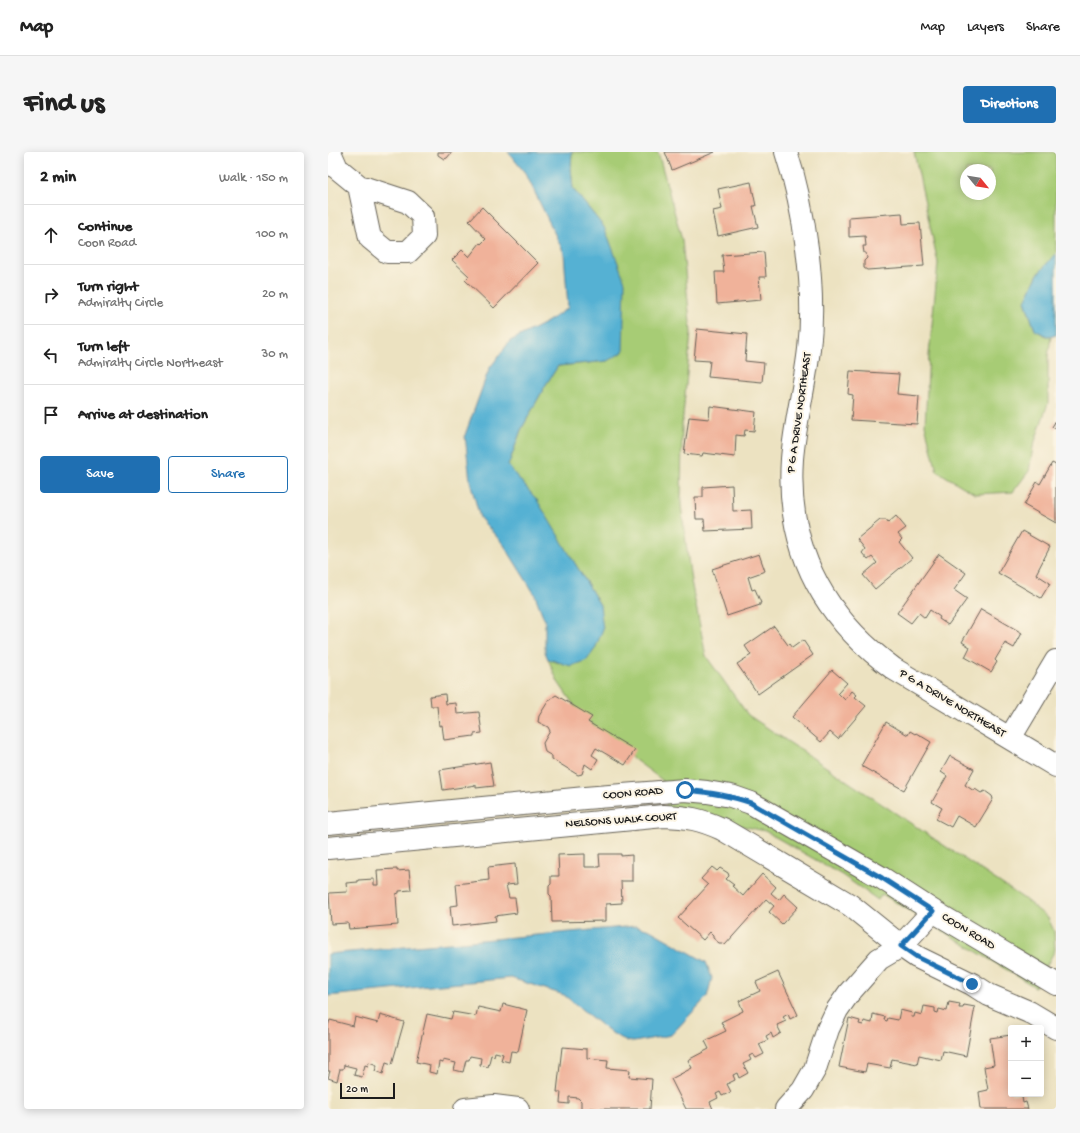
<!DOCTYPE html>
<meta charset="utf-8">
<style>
:root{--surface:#fff;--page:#f6f6f6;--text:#222;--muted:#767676;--line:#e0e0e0;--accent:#1f6fb2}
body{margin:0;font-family:"Gochi Hand",sans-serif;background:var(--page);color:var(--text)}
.controls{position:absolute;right:12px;bottom:12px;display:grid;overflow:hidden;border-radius:4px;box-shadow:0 2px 10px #0003}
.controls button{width:36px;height:36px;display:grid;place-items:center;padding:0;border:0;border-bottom:1px solid var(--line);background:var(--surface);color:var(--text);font:20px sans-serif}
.compass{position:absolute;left:632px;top:12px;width:36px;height:36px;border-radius:50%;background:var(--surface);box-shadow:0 2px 10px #0003;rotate:120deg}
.scale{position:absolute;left:12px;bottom:10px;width:55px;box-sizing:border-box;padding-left:4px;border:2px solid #1c1c1c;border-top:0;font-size:11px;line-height:14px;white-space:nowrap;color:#1c1c1c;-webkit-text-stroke:3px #fcf5e5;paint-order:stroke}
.stop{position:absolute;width:12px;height:12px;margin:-9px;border:3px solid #1f6fb2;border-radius:50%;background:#fff}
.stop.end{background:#1f6fb2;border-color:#fff;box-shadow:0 1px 4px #0008}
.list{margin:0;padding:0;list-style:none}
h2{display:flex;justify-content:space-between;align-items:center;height:52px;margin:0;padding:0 16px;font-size:17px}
h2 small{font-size:13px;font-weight:400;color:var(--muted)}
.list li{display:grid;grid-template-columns:26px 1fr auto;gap:12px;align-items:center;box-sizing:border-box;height:60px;padding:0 16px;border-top:1px solid var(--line)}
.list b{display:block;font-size:15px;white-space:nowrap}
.list p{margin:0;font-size:13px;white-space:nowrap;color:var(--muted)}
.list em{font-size:13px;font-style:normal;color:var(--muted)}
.actions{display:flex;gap:8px;padding:12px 16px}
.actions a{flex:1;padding:9px 0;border:1px solid var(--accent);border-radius:4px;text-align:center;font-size:14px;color:var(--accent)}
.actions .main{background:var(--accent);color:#fff}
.icon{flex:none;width:22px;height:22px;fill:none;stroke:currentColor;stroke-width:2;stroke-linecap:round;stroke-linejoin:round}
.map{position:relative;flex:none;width:728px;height:957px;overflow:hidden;border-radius:4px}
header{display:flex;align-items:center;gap:24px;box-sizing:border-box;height:56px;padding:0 20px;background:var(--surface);border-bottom:1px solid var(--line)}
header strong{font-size:19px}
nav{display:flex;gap:22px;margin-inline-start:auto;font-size:14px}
.intro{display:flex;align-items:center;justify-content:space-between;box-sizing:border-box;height:96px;padding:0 24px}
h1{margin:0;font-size:28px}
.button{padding:10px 18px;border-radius:4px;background:var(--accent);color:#fff;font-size:14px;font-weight:700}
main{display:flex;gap:24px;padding:0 24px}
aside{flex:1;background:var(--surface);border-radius:4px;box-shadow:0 2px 10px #0003}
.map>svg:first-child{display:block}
</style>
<header>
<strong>Map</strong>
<nav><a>Map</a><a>Layers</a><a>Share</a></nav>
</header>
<div class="intro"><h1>Find us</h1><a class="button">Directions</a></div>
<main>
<aside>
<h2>2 min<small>Walk · 150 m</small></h2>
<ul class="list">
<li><svg class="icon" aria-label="ahead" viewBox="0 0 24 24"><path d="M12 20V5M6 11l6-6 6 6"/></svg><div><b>Continue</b><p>Coon Road</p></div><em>100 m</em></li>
<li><svg class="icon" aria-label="right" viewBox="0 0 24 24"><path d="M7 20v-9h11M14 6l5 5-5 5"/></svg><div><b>Turn right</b><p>Admiralty Circle</p></div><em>20 m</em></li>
<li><svg class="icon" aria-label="left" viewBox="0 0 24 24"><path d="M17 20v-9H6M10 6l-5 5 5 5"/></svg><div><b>Turn left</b><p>Admiralty Circle Northeast</p></div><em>30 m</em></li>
<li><svg class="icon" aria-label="arrive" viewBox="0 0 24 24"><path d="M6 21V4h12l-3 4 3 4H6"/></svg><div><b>Arrive at destination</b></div></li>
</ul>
<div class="actions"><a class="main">Save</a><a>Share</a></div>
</aside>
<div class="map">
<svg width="728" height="957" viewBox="0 0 728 957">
<rect width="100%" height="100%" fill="#fcf5e5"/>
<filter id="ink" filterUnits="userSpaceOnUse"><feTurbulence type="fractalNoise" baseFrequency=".025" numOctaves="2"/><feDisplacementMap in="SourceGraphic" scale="8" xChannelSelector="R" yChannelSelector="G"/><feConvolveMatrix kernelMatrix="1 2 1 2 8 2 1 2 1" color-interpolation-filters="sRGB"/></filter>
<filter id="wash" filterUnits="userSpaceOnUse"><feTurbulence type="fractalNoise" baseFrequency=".012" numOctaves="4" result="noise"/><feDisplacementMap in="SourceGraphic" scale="16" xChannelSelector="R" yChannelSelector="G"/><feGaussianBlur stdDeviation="0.9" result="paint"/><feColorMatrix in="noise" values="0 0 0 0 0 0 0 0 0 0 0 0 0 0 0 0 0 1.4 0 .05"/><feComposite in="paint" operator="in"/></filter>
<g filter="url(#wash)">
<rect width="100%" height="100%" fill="#ece2c1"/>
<path fill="#a7cc75" stroke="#627448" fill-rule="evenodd" d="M244,0H330L354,88L363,181L354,274L353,353L363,429L378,504L420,563L695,746L720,766L726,779L727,798L707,835L554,742L550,748L514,723L437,679L339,658L334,628L287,593L250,559L230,530L220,507L231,511L272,453L248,413L193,330L180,314L193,278L217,234L230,214L279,209L276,75L245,37L243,16Z
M586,0H728V101L710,122L697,149L707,178L720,185L723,184L720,205V251L705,295L701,319L685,340L647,342L609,319L597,273L601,203L610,111ZM638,18H662V42H638Z"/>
<path fill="#54b1d3" stroke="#386678" d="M180,0H244L243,16L245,37L276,75L281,87L297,130L295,200L279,209L230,214L217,234L193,278L180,314L209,348L272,453L275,477L267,497L259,508L243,514L220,507L217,500V469L206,441L176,393L152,366L142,329L137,283L161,217L182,189L219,170L240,156L236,101L198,22Z
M728,101V183L721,185L707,178L697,149L710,122Z
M308,774L322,778L378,810L384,826L379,845L343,883L306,890L297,889L279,878L236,843L183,826L0,844V802Z"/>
<g id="blocks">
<path fill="#f0b29a" d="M110,0H124L119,6L116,7L110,3Z
M337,0H387L344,18Z
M423,30L428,54H425L430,75L390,84L385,59L394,57L390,37Z
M154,55L210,111L166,156L137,128L141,124L124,108L134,98L141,105L152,91L153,92L158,87L141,69Z
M574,61L575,72L592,71L596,114L539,118L536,116V109L539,106L538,101H536L535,94H538L537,84L521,85V65Z
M436,100L438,125H431L433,148L389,152L387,120H396L394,103Z
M369,177L419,182L417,209L436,211L434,230L380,225L382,209L366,208Z
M522,219L571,222L569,242L591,244L589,272L523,268L525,243L520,242Z
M382,254L428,260L426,279L417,278L416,284L408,283L407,305L375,301L374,304L356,302L361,265L381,267Z
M728,268V277L724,275Z
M724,311L728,313V371L696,353L709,330L712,332Z
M404,333L405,359L423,358L424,377L377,379L376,367H368L367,345H375V335Z
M568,364L578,376L570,382L574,387L571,390L584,406L547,437L535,423L549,411L544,405L540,408L534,401L537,397L529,387L552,368H558L560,371Z
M694,379L722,395L708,422L722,431L713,446L670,421Z
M431,402L437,419L420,425L424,438L427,437L433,451H432V453L399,464L384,417Z
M611,402L638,421L626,438L639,447L620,473L611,467L612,465L602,458L597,466L591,461L583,471L569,461Z
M653,457L694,481L686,496L677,491L667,508L669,510L663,520L637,505L642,495L634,490Z
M446,474L460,493L461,492L464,496L475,488L485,503L430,542L409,512L423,503L417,494Z
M504,518L519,531L510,541L517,548L524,539L529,543L527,545L538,554L510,587L502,580L493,590L464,565Z
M117,542L118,552L128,551L129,562L151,560L154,581L146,582V584L116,588L114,573L111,574L109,554H103L102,544Z
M228,543L264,565L260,570L307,598L297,613L268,596L264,603L270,607L264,617L257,612L254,622L250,623L224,607V604L217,600L215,591L222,579L220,575L210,570L211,564L221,548Z
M558,570L580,583L582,579L587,582L588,581L603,590L576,638L533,614Z
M622,604L646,617L637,633L646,639L647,637L653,641L657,639L664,644L665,647L648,675L629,664L623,675L608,667L614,656L604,650L619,624L613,620Z
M162,610L166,634L148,636V633L115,638L112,618Z
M257,702V715H272L271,702H293V704L304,703V729H293L294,751L278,752V769L224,770L223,744L221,742V734L223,732V724H231L230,703Z
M187,712L189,732L178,733L181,746H187L189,761L167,764L168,769L124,774L122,754L130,753L128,732L161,728L160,715Z
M384,715L389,719L392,716L400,721L401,724L398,727L406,733L404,734L415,744L434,722L448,735L443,741L451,748L456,742L470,755L454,772L441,760L446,754L438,747L397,793L394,791H391L385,786V783L382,780L375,788L350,766L380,733L373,727Z
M69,717V719L81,718L83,738L71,739V741L68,742L70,773L21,777L20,771L3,772L1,741L19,740L18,731L30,730V728L46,727V733H50L49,718Z
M450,820L470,863L462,867L460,862L455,865L458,869L449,873L453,881L445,886L443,881L438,884L440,888L431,892L436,902L428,906L425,902L421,904L423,908L415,912L420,921L411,926L409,921L405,923L407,928L399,932L403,940L394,944L392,940L388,942L390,946L382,950L385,957H358L343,927L364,916L360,908L381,897L377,889L398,879L393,870L415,859L411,849L432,839L428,830Z
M621,850L632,852L631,856H635L636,853L647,855L638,904L615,899L613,908L591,903L589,912L564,907L562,916L539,912L537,920L511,915L521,866L532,869L531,872L535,873L536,869L544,871L545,862L557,865L556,868L559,869L560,866L570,868L572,858L584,861L583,865H586L587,861L594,863L596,854L607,856V860L610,861L611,857L619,859Z
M175,852L199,858L190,900L183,899L181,910L173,908L175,902L167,900L166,904L163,903L160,915L152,913L153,906L142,904L141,908H138L135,920L126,918L128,911L115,908V911L111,910L109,922L101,920L102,913L88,910L99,862L123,867L125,860L148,864L150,855L173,860Z
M52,863L76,870L64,912L58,910L55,922L47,919L49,913L41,910L40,914L37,913L34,925L26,923L28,916L16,913L15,917H12L9,929L0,926L2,919H0V874L2,868L25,874L27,865L50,871Z
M683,883V942H697L698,944L694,945L695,951L698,950L700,957H653L651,940L660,938L656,915L666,913L662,886Z
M234,895L259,897V906L280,908L279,916L302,918L301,925L324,927L322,957H275L262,956V957H253V949L250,946L241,945V952L232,951L233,940H229Z"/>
</g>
</g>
<g filter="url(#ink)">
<use href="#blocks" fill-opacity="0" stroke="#656156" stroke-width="1"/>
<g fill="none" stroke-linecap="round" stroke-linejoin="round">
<defs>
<path id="street" d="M2,0L9,16L31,34
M458,0C477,57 488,138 481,197C477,234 467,270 464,307C458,396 495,465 566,517L728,614
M31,34L80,50L95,64L96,84L80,100H59L42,86Z
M682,586L728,509
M0,671L257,646L357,638L379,640L403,644L423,651L554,726L605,759L728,832
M0,696L336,664C360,665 372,667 394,677L522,753L573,794L589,805L644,832L661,843L701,860L728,876
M137,957L166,954L190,957
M458,957L475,938L487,917L500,877L509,858L521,841L551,807L573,794L605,759"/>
</defs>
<use href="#street" stroke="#656156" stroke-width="24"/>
<use href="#street" stroke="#fff" stroke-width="22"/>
</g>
</g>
<g fill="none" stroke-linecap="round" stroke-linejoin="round" filter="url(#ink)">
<path stroke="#1f6fb2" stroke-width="5" d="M357,638C380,640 401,643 423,651L554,726L605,759L573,794L589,805L644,832"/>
</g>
<g text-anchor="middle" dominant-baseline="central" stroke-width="4" stroke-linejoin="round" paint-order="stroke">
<g font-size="12" fill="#1c1c1c" stroke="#fcf5e5">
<text transform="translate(472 261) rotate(-82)">P G A DRIVE NORTHEAST</text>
<text transform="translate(624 552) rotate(31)">P G A DRIVE NORTHEAST</text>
<text transform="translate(305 642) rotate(-5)">COON ROAD</text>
<text transform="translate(293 669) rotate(-4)">NELSONS WALK COURT</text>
<text transform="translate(640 780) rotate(31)">COON ROAD</text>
</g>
</g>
</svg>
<div class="controls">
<button>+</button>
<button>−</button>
</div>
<svg class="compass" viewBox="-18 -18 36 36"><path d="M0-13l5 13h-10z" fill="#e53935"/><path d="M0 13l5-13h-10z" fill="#767676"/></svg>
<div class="scale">20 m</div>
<div class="stop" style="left:357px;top:638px"></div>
<div class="stop end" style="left:644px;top:832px"></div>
</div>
</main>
